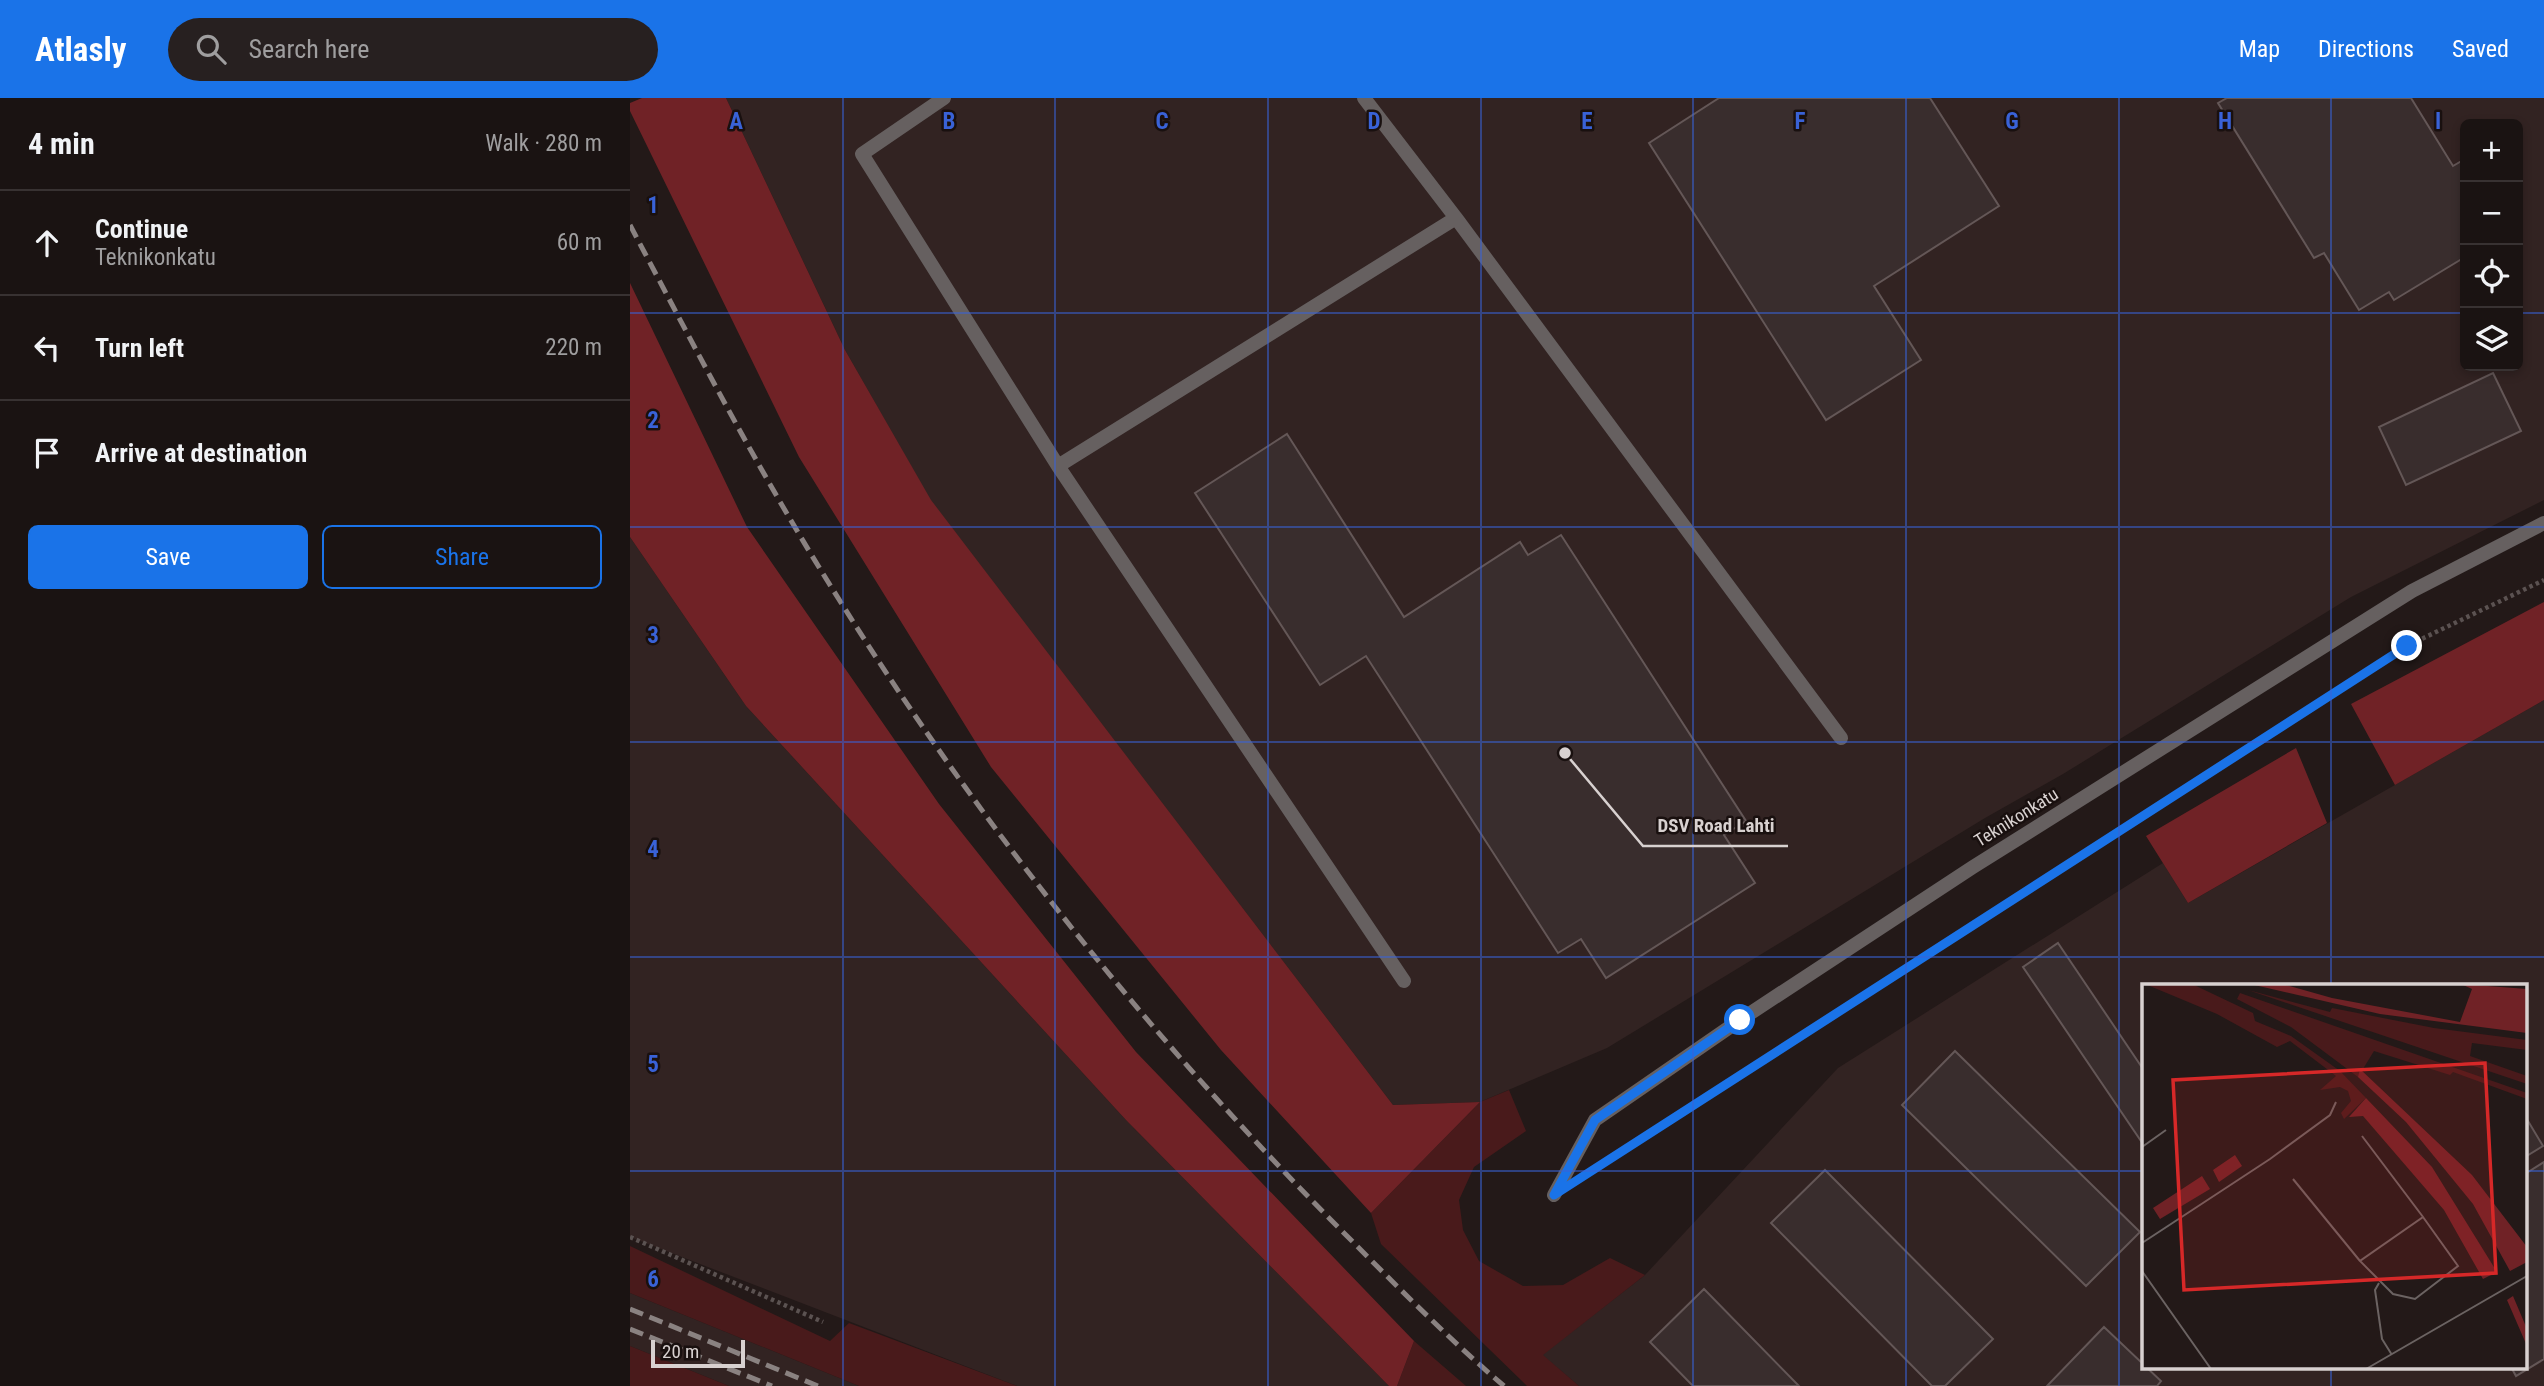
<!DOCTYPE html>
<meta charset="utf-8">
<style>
:root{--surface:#1a1312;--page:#272020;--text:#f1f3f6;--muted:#9f9e9f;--line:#383232;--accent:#1a73e8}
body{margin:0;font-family:"Roboto Condensed",sans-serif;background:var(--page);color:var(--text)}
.controls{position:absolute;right:21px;top:21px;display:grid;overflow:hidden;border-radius:10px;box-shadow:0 4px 10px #0003}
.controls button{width:63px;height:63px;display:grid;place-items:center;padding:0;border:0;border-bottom:2px solid var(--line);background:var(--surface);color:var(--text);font:35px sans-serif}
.scale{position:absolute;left:21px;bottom:18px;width:94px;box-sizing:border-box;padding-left:7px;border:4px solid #d8d1d0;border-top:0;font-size:19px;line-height:24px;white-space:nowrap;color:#d8d1d0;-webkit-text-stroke:5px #19100f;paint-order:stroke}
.stop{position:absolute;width:21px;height:21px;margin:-16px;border:5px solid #1a73e8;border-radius:50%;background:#fff}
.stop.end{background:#1a73e8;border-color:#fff;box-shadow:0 2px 7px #0008}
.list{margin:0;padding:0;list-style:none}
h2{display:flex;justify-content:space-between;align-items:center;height:91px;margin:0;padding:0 28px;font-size:30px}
h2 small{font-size:23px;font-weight:400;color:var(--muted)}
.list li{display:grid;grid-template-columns:46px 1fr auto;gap:21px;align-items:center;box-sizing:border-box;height:105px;padding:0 28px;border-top:2px solid var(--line)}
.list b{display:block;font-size:26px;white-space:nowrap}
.list p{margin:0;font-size:23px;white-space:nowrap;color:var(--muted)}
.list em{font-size:23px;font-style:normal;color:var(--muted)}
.actions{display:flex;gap:14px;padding:21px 28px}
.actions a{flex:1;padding:16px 0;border:2px solid var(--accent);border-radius:10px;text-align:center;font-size:24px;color:var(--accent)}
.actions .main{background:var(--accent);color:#fff}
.icon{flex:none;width:38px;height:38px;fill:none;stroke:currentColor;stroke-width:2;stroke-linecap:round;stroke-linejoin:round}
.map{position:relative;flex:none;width:1914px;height:1288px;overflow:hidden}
header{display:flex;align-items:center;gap:42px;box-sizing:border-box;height:98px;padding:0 35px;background:var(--accent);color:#fff}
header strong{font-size:33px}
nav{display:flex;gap:38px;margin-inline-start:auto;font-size:24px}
.search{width:490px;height:63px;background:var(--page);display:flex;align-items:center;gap:18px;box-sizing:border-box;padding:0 24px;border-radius:38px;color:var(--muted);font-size:26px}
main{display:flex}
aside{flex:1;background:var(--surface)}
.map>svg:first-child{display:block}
</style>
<header>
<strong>Atlasly</strong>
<div class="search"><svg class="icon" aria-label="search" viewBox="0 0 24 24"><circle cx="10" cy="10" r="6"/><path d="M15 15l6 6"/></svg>Search here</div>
<nav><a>Map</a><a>Directions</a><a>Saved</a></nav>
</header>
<main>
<aside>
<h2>4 min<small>Walk · 280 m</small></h2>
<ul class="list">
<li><svg class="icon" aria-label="ahead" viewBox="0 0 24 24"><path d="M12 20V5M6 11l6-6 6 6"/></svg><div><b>Continue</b><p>Teknikonkatu</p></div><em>60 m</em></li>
<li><svg class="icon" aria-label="left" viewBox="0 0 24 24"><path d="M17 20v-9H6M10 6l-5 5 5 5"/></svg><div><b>Turn left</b></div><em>220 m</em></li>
<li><svg class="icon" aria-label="arrive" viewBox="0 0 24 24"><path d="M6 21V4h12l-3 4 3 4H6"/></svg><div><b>Arrive at destination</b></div></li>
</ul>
<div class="actions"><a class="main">Save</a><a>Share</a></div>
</aside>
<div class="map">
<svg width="1914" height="1288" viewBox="0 0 1914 1288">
<rect width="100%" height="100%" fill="#231918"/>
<path fill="#322322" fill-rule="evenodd" d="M96,0H1914V402L1721,499L1433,676L1355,720L977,950L850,1004L763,1007L301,403L215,252ZM1835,26H1888V268H1835Z
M0,439L116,608L496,1022L759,1288H387L0,1139Z
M1914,602V1288H949L912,1257L1015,1177L1208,970L1533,765L1558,805ZM1513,887H1895V1269H1513Z
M0,1195L229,1288H99L0,1248Z"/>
<path fill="#491a1b" d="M879,992L896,1033L844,1069L829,1102L833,1132L849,1163L893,1188L933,1187L980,1160L1015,1177L913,1257L949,1288H897L893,1284L751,1146L741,1115L850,1004Z
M0,1148L200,1243L219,1225L387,1288H229L0,1195Z
M784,1243L836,1288H767Z
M0,1248L99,1288H0Z"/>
<path fill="#702226" d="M12,0H96L215,252L301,402L763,1007L850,1004L741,1115L591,952L361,669L169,359L0,13V5Z
M0,185L117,429L309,706L506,954L784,1243L767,1288H759L496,1022L116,608L0,439Z
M1914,504V602L1765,687L1721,606Z
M1666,650L1697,725L1558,805L1516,738Z"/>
<path fill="#392d2d" stroke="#645757" stroke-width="2" d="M1089,0H1300L1369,108L1244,188L1291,262L1196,322L1019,45Z
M1597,0H1781L1823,68L1835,61V159L1764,202L1759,194L1729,212L1694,155L1684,160L1588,5Z
M1863,275L1891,333L1776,387L1749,329Z
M657,336L774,519L890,444L898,457L931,437L1116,723L1094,737L1125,785L976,880L951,841L928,855L736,558L690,587L565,395Z
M1428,845L1513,971V1046L1393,869Z
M1325,953L1510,1134L1456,1188L1272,1007Z
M1895,1018L1913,1048L1895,1059Z
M1914,1064V1261L1886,1278L1881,1269H1895V1076Z
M1195,1072L1363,1241L1315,1288H1302L1141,1125Z
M1074,1191L1169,1288H1063L1020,1244Z
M1474,1229L1531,1283L1527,1288H1417Z"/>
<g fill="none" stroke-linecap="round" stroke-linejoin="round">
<path stroke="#5b5251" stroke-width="4.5" stroke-dasharray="3.5 3.5" stroke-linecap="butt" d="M967,1069L1777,548L1914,482
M0,1139L193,1224"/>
<path stroke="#666060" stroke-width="14" d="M314,0L232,56L428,368
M734,0L826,120L428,368L774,883
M826,120L1211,640"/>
<path stroke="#666060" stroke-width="14" d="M924,1097L965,1022L1110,922L1343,769L1782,493L1914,425"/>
<path stroke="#8a8281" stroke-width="5" stroke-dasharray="14 7" stroke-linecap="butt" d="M0,127C64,248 127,370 200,487C342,716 510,928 699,1120C756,1177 813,1236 874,1288
M0,1211L188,1288
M0,1231L142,1288"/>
</g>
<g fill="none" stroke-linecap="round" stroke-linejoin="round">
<path stroke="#1a73e8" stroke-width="9" d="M1110,922L965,1022L924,1097L1777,548"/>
</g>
<path fill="none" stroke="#3962d7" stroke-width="2" stroke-opacity="0.55" d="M213,0V1288M425,0V1288M638,0V1288M851,0V1288M1063,0V1288M1276,0V1288M1489,0V1288M1701,0V887M0,215H1835M1888,215H1914M0,429H1914M0,644H1914M0,859H1914M0,1073H1513M1895,1073H1914M1701,1269V1288"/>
<g text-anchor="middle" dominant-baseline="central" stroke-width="5" stroke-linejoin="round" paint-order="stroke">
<g font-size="18" fill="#d8d1d0" stroke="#19100f">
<text transform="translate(1386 719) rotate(-32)">Teknikonkatu</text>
</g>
</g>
<g transform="translate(1512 886)">
<rect width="385" height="385" fill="#231918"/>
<path d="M3,0H50L111,29L113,37L149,52L198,87L224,114L202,135L199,129L209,117L206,107L198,103L178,106L194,92L148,57L135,63L75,30ZM106,6L188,28L190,24L292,44L385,56V66L330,59L328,72L385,92V100ZM98,9L385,109V115L311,88L308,91L232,67L216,93L149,43L95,15Z" fill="#491a1b"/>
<path d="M108,0H140L190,14L318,38L330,5L319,0L385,5V49L238,30ZM218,85L330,191L385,263V278L368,287L331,220L264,138L216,93ZM224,114L290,183L355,288L341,295L302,226L221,132L207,133ZM93,171L100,182L77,198L71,186ZM60,192L68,205L18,235L11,224ZM371,312L385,345V362L365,316Z" fill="#702226"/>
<path fill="none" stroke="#6b6362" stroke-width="2" d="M220,152L281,233L218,277L251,310L273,315L316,282L281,233M0,163L24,146M151,195L218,277M0,259L128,175L188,131L194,118M0,287L69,385M237,299L233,306L240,355L250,371M224,385L385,292"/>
<path fill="#d62828" fill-opacity="0.15" stroke="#d62828" stroke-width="3.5" d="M343,79L354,289L42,306L31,96Z"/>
<rect width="385" height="385" fill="none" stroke="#d8d1d0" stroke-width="3.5"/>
</g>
<g font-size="23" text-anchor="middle" font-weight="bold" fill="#3962d7" stroke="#19100f" stroke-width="5" stroke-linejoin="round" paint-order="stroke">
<text x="106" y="31">A</text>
<text x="319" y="31">B</text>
<text x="532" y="31">C</text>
<text x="744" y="31">D</text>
<text x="957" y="31">E</text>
<text x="1170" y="31">F</text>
<text x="1382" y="31">G</text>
<text x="1595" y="31">H</text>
<text x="1808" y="31">I</text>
<text x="23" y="115">1</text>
<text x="23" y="330">2</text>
<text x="23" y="545">3</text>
<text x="23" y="759">4</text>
<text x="23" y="974">5</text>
<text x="23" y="1189">6</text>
</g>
<path fill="none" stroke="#d8d1d0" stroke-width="2.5" d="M935 655L1013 748H1158"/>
<circle fill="#d8d1d0" stroke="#19100f" stroke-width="2.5" cx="935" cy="655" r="7"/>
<g font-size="19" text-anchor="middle" font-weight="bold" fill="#d8d1d0" stroke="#19100f" stroke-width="5" stroke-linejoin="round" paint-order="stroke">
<text x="1086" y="734">DSV Road Lahti</text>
</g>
</svg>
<div class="controls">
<button>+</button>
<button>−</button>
<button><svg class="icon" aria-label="locate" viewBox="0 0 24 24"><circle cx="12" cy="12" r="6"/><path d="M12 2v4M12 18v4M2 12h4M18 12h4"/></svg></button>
<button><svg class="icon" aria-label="layers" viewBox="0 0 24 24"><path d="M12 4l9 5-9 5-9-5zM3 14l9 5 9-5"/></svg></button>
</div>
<div class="scale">20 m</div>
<div class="stop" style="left:1110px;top:922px"></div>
<div class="stop end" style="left:1777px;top:548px"></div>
</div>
</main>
